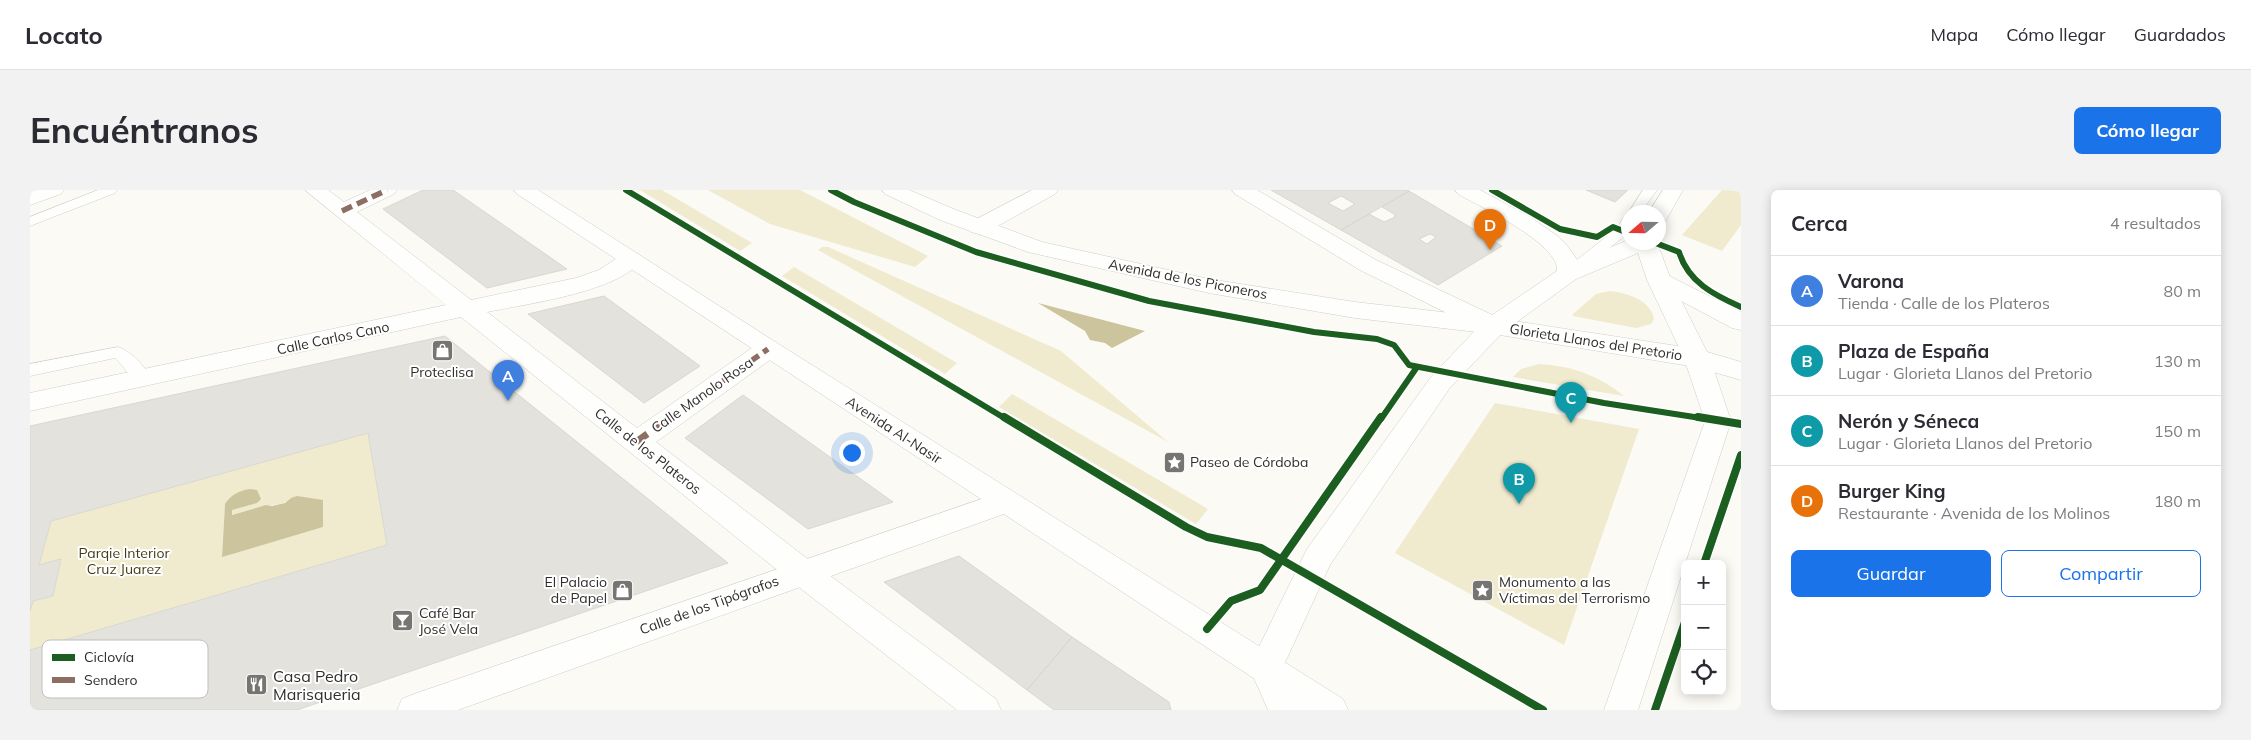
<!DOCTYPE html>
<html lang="es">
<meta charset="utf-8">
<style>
:root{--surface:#fff;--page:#f2f2f3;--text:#2b2b33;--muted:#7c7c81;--line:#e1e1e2;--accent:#1a73e8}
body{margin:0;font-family:Mulish,sans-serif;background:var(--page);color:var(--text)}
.controls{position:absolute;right:15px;bottom:15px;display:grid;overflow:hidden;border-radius:8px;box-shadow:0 2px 12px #0003}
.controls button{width:45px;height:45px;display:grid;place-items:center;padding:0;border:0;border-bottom:1px solid var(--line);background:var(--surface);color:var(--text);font:25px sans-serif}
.compass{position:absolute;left:1591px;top:15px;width:45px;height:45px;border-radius:50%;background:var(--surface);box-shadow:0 2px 12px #0003;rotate:250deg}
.you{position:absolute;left:821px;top:262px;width:18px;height:18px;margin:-12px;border:4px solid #fff;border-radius:50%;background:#1a73e8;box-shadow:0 0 0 8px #1a73e833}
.badge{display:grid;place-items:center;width:32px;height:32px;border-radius:50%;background:var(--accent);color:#fff;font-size:16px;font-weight:700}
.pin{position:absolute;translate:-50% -41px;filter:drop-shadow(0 1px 2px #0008)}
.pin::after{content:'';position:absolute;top:26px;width:18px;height:15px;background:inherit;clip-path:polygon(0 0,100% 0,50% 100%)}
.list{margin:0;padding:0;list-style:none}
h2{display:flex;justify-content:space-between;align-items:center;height:65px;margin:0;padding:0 20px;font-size:21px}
h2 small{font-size:16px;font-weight:400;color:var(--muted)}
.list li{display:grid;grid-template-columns:32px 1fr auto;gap:15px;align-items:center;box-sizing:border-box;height:70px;padding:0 20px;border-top:1px solid var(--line)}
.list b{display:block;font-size:19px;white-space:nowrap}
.list p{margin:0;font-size:16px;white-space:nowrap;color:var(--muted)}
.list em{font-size:16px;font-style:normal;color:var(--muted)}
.actions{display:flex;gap:10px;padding:15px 20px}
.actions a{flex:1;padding:11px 0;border:1px solid var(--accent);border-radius:8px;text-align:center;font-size:18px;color:var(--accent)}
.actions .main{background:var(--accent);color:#fff}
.icon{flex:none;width:28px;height:28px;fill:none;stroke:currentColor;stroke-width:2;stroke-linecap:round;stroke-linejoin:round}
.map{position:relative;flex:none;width:1711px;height:520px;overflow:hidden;border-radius:8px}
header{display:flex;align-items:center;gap:30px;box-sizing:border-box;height:70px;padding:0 25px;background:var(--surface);border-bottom:1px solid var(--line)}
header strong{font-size:24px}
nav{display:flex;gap:28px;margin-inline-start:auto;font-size:18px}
.intro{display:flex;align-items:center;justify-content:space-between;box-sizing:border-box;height:120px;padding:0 30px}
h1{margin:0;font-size:35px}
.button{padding:12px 22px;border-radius:8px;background:var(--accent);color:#fff;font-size:18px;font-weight:700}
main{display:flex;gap:30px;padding:0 30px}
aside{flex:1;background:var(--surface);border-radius:8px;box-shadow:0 2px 12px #0003}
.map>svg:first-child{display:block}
</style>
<header>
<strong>Locato</strong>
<nav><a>Mapa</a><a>Cómo llegar</a><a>Guardados</a></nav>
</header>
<div class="intro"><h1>Encuéntranos</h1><a class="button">Cómo llegar</a></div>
<main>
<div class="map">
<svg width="1711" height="520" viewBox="0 0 1711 520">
<rect width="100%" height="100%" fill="#fbfaf4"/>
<path fill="#f0eace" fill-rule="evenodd" d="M610,0H632L722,53L710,61Z
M678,0H770L898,66L885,77L740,34Z
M1692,0L1711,1V35L1692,61L1652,45Z
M792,57H798L1031,161L1138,252L788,60Z
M764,77L927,173L915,184L752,86Z
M1580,101C1597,103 1621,110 1624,129L1621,134L1606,138L1543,126V124L1566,104Z
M1509,174C1542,176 1568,185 1594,206L1483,187L1491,179Z
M982,204L1178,319L1166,334L969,217Z
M1465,213L1609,239L1534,455L1365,363Z
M338,243L357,355L0,460V421L3,411L23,406L31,370L9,375L21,331ZM261,308L293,337L192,366L195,314L202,320V325C212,322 223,318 234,316C245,314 252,316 261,308Z"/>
<path fill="#ccc49d" d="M1008,113L1115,141L1082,158L1075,153L1060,150L1055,141Z
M220,299L227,300L231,309L227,313L202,320V325L236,315L242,316L255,313L261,308L267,306L293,310V337L192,367L195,314C201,305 208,301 220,299Z"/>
<path fill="#e3e2dd" stroke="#d8d7d2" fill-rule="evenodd" d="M393,0H423L537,79L457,98L353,19Z
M1241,0H1378L1379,1L1311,40ZM1311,6L1325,14L1313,21L1298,13Z
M1556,0H1598L1585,12Z
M1379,1L1472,56L1408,95L1311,40L1339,24L1354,32L1365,27L1364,26L1366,25L1352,17ZM1400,44L1406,47L1397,54L1389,49Z
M574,106L670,176L614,213L498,124Z
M415,146L698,373L267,520H0V460L357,355L338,243L21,331L9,375L31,369L23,406L3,411L0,421V236Z
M713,205L863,312L778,339L655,248Z
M929,366L1042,447L997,500L854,392Z
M1042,447L1139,512L1141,520H1024L997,500Z"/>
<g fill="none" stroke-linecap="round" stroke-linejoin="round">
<defs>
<path id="lane" d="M68,0H87L85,3L0,36V27Z
M1613,0H1627L1611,22H1599Z
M1598,27L1597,44L1548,83H1538L1536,80L1538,77L1587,38L1593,28Z
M88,157C102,161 115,177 122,189L120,193C105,197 95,177 85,168L0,186V174Z"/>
<path id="street" d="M5,0H34L31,4L0,15V2Z
M275,0H298L314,12L340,0H367L364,4L327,22L441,110L546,88L569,80L593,64L601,62L609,64L612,69C591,102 495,114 457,122L607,238L729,153L738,150L747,153L750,159L747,165L626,252L783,373L966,509L971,520H927L761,391L431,127L0,221V203L416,115Z
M1002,0H1028L1025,4L957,42L949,44L941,42L938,37L941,32Z
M1202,0H1227L1346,70L1473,130L1476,136L1473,142L1464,144L1455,142L1330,80L1205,4Z
M1629,83L1637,85L1711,122V140L1702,138L1621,95L1617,90L1621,85Z"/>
<path id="secondary" d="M1425,0H1450L1500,27L1529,47L1539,58L1548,71L1598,50V52H1627L1641,90L1680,168L1701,231L1608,520H1574L1675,231L1654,168L1617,90L1608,63L1546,89L1473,142L1419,199L1300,375L1253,477L1272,520H1238L1219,477L1277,359L1401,187L1455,130L1527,81C1530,54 1449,16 1428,4Z
M1633,0H1653L1636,30L1628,31V22H1619Z
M975,301L985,304L989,312L985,320L428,520H367L372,509L384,504Z"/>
<path id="primary" d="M484,0H508L747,153L1313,509L1318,520H1272L487,4Z
M852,0H879L926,20L1012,52L1179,89L1325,112L1464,128L1667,159L1711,172V190L1666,177L1464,144L1325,128L1179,103L998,62L910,30L855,4Z"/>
</defs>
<use href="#lane" stroke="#cecdc9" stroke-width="1"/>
<use href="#street" stroke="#cecdc9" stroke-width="1"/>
<use href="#secondary" stroke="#cecdc9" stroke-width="1"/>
<use href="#primary" stroke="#cecdc9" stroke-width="1"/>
<use href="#lane" fill="#fefefd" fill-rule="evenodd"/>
<use href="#street" fill="#fefefd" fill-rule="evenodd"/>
<use href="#secondary" fill="#fefefd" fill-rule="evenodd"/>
<use href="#primary" fill="#fefefd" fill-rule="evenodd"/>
<path stroke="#8d6e63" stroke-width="5.5" stroke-dasharray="11 5.5" stroke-linecap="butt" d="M312,21L357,0
M639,229L738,159"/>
<path stroke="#8d6e63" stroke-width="7" stroke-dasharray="14 7" stroke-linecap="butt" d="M606,252L641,227"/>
<defs>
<path id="cycleway-far1" d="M596,0L976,229
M801,0L824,12L946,62L1119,111L1284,142L1347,149L1364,155L1379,175L1574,213L1677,229
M1462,0L1530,39L1567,47L1583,37L1598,43
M1623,52L1649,62C1658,92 1684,105 1711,117
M1351,229L1387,177"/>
<path id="cycleway" d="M974,227L1156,337L1177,347L1231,358L1513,520
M1668,227L1711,234
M1674,374L1711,265
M1177,439L1201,411L1230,400L1351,227
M1625,520L1655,432"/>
</defs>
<use href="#cycleway-far1" stroke="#fff" stroke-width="9"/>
<use href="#cycleway" stroke="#fff" stroke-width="11"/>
<use href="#cycleway-far1" stroke="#1b5e20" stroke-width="6"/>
<use href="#cycleway" stroke="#1b5e20" stroke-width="8"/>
</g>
<defs>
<symbol id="shop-square" viewBox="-11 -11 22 22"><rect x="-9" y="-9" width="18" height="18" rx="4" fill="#767571" stroke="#fff"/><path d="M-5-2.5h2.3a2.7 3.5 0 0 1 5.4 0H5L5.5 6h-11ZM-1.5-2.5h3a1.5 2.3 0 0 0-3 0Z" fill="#fff"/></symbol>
<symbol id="sight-square" viewBox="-11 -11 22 22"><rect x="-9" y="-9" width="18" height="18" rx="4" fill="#767571" stroke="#fff"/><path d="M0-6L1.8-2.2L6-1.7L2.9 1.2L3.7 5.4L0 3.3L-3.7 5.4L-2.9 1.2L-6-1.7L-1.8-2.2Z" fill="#fff"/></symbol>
<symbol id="bar-square" viewBox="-11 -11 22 22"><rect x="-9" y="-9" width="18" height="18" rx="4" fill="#767571" stroke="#fff"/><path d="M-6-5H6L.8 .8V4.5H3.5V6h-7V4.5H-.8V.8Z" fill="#fff"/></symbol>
<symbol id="restaurant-square" viewBox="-11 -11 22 22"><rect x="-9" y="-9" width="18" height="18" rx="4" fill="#767571" stroke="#fff"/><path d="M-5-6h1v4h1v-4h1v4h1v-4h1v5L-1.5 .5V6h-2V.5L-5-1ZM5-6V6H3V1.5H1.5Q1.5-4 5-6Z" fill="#fff"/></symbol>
</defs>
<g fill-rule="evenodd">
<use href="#shop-square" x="400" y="148" width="25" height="25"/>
<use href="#sight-square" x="1132" y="260" width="25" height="25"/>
<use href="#shop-square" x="580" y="388" width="25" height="25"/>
<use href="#sight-square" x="1440" y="388" width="25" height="25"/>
<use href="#bar-square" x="360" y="418" width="25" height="25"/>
<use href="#restaurant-square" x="214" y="482" width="25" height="25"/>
</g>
<g text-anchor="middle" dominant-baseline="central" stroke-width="4" stroke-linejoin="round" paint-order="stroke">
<g font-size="14" fill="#2f2e2a" stroke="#fff">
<text transform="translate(1158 89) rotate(11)">Avenida de los Piconeros</text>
<text transform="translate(303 148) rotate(-12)">Calle Carlos Cano</text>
<text transform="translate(1566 152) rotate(9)">Glorieta Llanos del Pretorio</text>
<text transform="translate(672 205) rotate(-35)">Calle Manolo Rosa</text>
<text transform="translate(864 240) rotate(33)">Avenida Al-Nasir</text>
<text transform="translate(618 261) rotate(38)">Calle de los Plateros</text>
<text transform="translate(679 415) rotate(-20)">Calle de los Tipógrafos</text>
</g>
<g font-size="14" fill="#2f2e2a" stroke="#fff" text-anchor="start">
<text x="412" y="182" text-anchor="middle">Proteclisa</text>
<text x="1160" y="272">Paseo de Córdoba</text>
<text x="577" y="392" text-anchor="end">El Palacio<tspan x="577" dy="16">de Papel</tspan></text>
<text x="1469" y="392">Monumento a las<tspan x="1469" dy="16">Víctimas del Terrorismo</tspan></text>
<text x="389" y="423">Café Bar<tspan x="389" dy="16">José Vela</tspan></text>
</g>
<g font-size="14" fill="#443b11" stroke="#fff">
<text x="94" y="363">Parqie Interior<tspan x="94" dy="16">Cruz Juarez</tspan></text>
</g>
<g font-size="16" fill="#2f2e2a" stroke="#fff" text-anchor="start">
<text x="243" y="486">Casa Pedro<tspan x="243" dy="18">Marisqueria</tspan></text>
</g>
</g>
<rect x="12" y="450" width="166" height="58" rx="8" fill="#fff" stroke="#c1c0bf" stroke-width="1"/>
<rect x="22" y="464" width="23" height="7" fill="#1b5e20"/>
<rect x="22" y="487" width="23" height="6" fill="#8d6e63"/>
<g font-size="14" fill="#2f2e2a">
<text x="54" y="472">Ciclovía</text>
<text x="54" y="495">Sendero</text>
</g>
</svg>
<div class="controls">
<button>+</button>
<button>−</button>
<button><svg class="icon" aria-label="locate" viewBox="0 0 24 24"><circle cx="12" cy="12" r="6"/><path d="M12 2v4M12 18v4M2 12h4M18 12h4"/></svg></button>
</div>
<svg class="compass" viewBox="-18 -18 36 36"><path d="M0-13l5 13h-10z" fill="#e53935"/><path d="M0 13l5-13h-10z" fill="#7c7c81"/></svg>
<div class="you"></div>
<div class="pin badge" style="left:478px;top:211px;background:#3f7fe0">A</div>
<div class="pin badge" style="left:1489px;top:314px;background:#0f9aa8">B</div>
<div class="pin badge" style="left:1541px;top:233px;background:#0f9aa8">C</div>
<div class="pin badge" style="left:1460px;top:60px;background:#e8710a">D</div>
</div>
<aside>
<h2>Cerca<small>4 resultados</small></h2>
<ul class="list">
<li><span class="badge" style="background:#3f7fe0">A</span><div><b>Varona</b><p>Tienda · Calle de los Plateros</p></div><em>80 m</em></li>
<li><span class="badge" style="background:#0f9aa8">B</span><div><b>Plaza de España</b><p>Lugar · Glorieta Llanos del Pretorio</p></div><em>130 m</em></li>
<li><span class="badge" style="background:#0f9aa8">C</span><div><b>Nerón y Séneca</b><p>Lugar · Glorieta Llanos del Pretorio</p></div><em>150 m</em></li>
<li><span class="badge" style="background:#e8710a">D</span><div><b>Burger King</b><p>Restaurante · Avenida de los Molinos</p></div><em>180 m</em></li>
</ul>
<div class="actions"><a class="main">Guardar</a><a>Compartir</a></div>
</aside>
</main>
